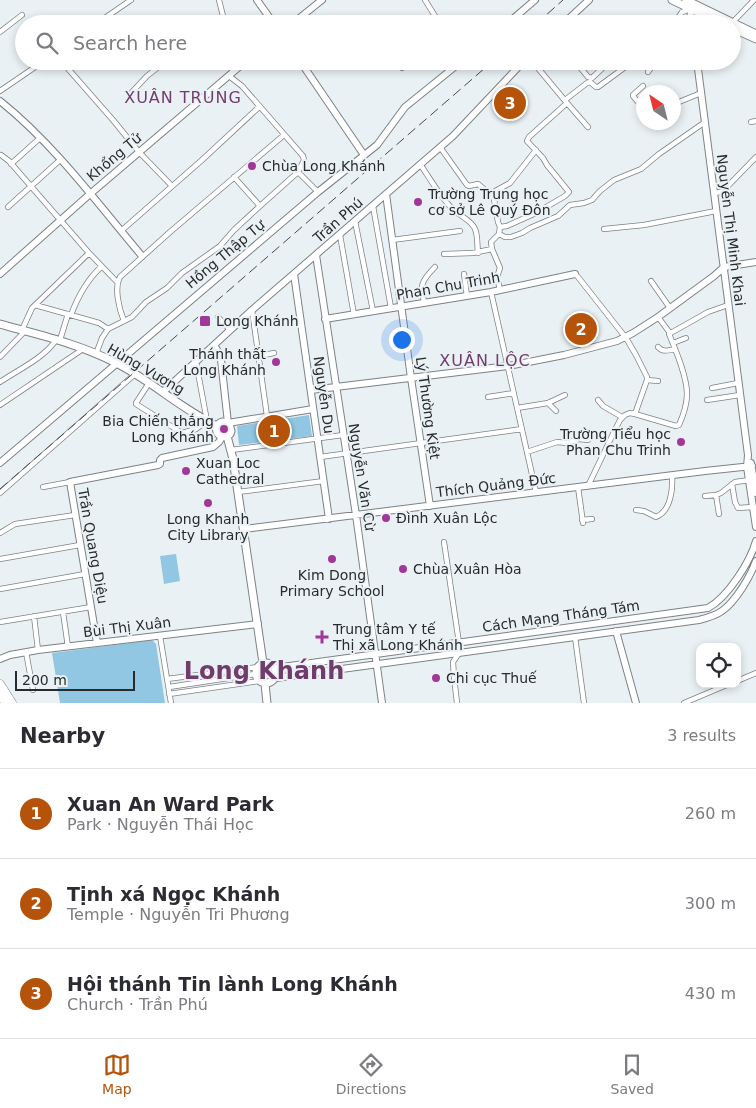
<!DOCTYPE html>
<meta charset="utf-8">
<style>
:root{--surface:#fff;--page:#f7f7f7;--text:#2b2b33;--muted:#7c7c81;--line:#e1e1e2;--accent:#b45309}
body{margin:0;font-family:"DejaVu Sans",sans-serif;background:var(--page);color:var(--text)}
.controls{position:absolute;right:15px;bottom:15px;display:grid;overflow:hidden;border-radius:10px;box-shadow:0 2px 8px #0003}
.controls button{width:45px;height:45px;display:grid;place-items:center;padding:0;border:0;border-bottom:1px solid var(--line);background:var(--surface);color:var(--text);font:25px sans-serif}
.compass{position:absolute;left:636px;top:85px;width:45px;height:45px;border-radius:50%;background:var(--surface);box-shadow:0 2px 8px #0003;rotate:325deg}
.scale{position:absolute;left:15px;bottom:12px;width:120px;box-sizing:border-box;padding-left:5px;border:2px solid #282b2c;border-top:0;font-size:14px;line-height:18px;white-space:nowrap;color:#282b2c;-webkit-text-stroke:4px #eaf1f4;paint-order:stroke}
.you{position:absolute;left:401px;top:339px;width:18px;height:18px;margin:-12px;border:4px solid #fff;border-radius:50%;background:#1a73e8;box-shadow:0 0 0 8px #1a73e833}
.badge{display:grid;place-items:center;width:32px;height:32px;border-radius:50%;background:var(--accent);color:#fff;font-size:16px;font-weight:700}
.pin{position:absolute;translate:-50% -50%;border:2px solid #fff;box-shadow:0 1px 5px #0006}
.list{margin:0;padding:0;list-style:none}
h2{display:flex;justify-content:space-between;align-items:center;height:65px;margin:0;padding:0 20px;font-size:21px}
h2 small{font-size:16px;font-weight:400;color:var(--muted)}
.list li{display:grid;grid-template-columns:32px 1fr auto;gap:15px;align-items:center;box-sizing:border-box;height:90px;padding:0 20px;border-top:1px solid var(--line)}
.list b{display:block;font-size:19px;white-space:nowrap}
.list p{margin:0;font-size:16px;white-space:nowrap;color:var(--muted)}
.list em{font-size:16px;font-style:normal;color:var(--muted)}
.icon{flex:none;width:28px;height:28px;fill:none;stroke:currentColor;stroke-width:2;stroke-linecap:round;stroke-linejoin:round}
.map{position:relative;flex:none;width:756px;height:703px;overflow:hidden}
.search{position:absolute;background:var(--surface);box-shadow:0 2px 8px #0003;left:15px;right:15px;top:15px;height:55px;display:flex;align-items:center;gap:12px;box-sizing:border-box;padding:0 18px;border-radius:28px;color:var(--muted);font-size:19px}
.sheet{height:335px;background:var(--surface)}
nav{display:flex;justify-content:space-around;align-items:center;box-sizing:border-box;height:70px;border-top:1px solid var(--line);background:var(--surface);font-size:14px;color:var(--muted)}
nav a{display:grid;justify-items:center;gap:2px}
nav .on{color:var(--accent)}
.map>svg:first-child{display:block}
</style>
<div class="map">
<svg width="756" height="703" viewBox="0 0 756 703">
<rect width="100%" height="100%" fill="#eaf1f4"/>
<path fill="#91c7e3" d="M309,415L312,436L239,445L237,426Z
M176,554L180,581L164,584L160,556Z
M152,640L156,644L165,703H60L52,653Z"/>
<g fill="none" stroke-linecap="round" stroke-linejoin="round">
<defs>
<path id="street" d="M219,0L225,24
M425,0L440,24
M732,23L754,0
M96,24L131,0
M217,24L224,19
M674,24L682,12L691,9
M0,32L22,15
M233,61V72
M575,61L588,77L592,78L610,61
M63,63L113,120L139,152L172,186
M402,68L412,61
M648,72L656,61
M229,76L242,86L303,156L304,160L298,172L318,192
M643,86L633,95V96L644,109
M0,91L44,61
M132,92L147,76L166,61
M565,100L587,83L590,82L596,87H598L628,65
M567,103L588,127
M674,104L701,93
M751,122L756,121
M440,147L467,185L469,186L478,184L490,194L494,199L498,222L500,227L499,234L505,237H511L522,233L530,228L558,216L570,205L584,203L592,200L600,191L614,180L641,169L659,154L705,122
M1,155L9,161L89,253L118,283
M11,164L40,138
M420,164C429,177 444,203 455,211C462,217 472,221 475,229C478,236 477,245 478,253
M234,177L260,206L298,172
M714,193L721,192L726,188L756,157
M490,194L510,183L536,150
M373,206L391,308
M8,207L60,160
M355,221L373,311
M500,227L507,226L536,213L565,196L569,192L547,165L543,158L527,141L529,137L567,103L532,61
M604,229L644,225L716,211
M121,231L202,160L259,107
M499,234L491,242L492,249L500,268L497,277L500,290
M340,235L354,315
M392,240L460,231
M444,254L473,253L492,249
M464,274L467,296
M575,274L578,277L626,338L636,355L647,377V380L635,414
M651,281L670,308
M491,292L536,492
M425,303C418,286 423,279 435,267
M35,305L92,321L99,323L108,329
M252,310L267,416
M71,315C78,296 87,280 101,267
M218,317L230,330
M658,317L670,333
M124,321C119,309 114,288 120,277L170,232L284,135
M22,330L32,308L89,253
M60,340L68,314
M673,343L686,338
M658,347C663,353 669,350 675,349
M96,354L102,338L108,329L132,317L146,302L167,288L182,273L220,246L234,230L260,206
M259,356L274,353
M0,357L25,331
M647,380L658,381
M0,382C18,370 44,358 56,340
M149,383L136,403V404L182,433L196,429L207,421L196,362
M712,388L738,383
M488,397L514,393
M598,400L603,406L622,417
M707,400L740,395
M548,403L556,411
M0,405L83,349
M517,408L548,403L565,395
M231,450L343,435
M527,452L557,442L567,443L579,439L588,440
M320,457L522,429
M732,484L735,502L738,508L753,507
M588,486L613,434L620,420L625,415L630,413L635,414L676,426L679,425C683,416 687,404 687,394C687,377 676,351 669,334L708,312L728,305
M43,487L70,482
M578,487L583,523
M238,492L324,481
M0,493L135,374
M716,495L719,514
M705,496L716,495L721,493L735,482L750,480
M636,510L644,511L656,517C671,511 673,489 672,475
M582,520L592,519
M0,533L15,524L75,515
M444,542L459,643
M0,559L80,545
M0,589L85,574
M63,612L68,647
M34,616L38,650
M0,622L91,607
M160,636L171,703
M575,637L584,703
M26,652L33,690
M167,679L258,667
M737,681L756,673
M169,687L255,674
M169,694L259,681
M457,703L454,677L453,662L459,653
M684,703L729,684"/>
<path id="secondary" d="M257,0L274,24
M292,24L322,0
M507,24L535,0
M563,24L589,0
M690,24L691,9L692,5
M300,61L364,155
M697,61L748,455L747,467L756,527
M0,101C54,144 98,204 142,256
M386,194L411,378L430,506
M316,255L356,515L382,703
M0,274L90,194L246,61
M294,274L329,519
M325,319L491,292L575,274
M214,345L219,353L221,360L228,423L313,409
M311,390L508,366L564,355L617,341L633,333L658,317L714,276L724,267L756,262
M163,392L252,310L453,136L524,61
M0,463L318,192L377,145L405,107L462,61
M751,463L756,493
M244,529L705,471L752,466
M616,631L636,703
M97,643L70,482L158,465L160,464V460L162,458L213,447L219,442L222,437
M0,659L10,655L38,650L258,624
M275,668L708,608C728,597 750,562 756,541
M276,678L699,620C707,618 715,616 722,611C736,601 750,577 756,561"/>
<path id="primary" d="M672,0L723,24
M686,0L756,34
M732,28L756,39
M0,324C39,335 80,344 116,363C152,381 181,409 217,426
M217,426C220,422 224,421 229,424L231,431L230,434L227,436
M217,426C215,433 220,438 227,436
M227,436L233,459L263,663
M256 673a10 10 0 1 1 20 0a10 10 0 1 1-20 0Z
M265,684L267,703"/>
<path id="highway" d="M0,684L12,703
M0,692L5,703"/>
</defs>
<use href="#street" stroke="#7c8285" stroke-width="6"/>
<use href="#secondary" stroke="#7c8285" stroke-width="8"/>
<use href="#primary" stroke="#7c8285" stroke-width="9"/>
<use href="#highway" stroke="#7c8285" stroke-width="9"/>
<use href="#street" stroke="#fff" stroke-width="4.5"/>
<use href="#secondary" stroke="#fff" stroke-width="6"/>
<use href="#primary" stroke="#fff" stroke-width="7"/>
<use href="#highway" stroke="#fff" stroke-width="8"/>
<path stroke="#474b4c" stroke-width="1" stroke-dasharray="10 5" stroke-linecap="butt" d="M536,24L563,0
M0,489L493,61"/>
</g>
<g fill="#a13799" stroke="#eaf1f4" stroke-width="2">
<circle cx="252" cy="166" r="5"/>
<circle cx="418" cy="202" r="5"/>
<rect x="199" y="315" width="12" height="12" rx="2.5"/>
<circle cx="276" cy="362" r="5"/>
<circle cx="224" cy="429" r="5"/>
<circle cx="681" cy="442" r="5"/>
<circle cx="186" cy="471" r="5"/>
<circle cx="208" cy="503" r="5"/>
<circle cx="386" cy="518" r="5"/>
<circle cx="332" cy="559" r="5"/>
<circle cx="403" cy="569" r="5"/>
<path d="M319.5 629.5h5v5h5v5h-5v5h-5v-5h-5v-5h5z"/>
<circle cx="436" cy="678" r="5"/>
</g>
<g text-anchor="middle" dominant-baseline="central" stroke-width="4" stroke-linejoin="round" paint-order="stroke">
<g font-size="14" fill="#282b2c" stroke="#eaf1f4">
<text transform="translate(114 157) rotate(-40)">Khổng Tử</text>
<text transform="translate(338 220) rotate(-41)">Trần Phú</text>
<text transform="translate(731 230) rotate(83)">Nguyễn Thị Minh Khai</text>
<text transform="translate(225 254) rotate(-40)">Hồng Thập Tự</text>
<text transform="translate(448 286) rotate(-10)">Phan Chu Trinh</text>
<text transform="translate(146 369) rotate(30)">Hùng Vương</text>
<text transform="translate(324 395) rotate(82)">Nguyễn Du</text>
<text transform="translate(428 408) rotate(82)">Lý Thường Kiệt</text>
<text transform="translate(362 477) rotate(81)">Nguyễn Văn Cừ</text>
<text transform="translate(496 485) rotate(-7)">Thích Quảng Đức</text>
<text transform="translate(93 546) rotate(80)">Trần Quang Diệu</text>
<text transform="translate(561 616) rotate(-8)">Cách Mạng Tháng Tám</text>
<text transform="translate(127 627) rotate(-7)">Bùi Thị Xuân</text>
</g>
<g font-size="14" fill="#282b2c" stroke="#eaf1f4" text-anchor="start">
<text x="262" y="166">Chùa Long Khánh</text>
<text x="428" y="194">Trường Trung học<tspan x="428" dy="16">cơ sở Lê Quý Đôn</tspan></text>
<text x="216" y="321">Long Khánh</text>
<text x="266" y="354" text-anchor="end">Thánh thất<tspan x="266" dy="16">Long Khánh</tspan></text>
<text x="214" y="421" text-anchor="end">Bia Chiến thắng<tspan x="214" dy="16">Long Khánh</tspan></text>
<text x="671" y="434" text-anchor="end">Trường Tiểu học<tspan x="671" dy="16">Phan Chu Trinh</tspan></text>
<text x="196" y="463">Xuan Loc<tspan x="196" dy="16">Cathedral</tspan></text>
<text x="396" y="518">Đình Xuân Lộc</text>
<text x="208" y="519" text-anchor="middle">Long Khanh<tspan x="208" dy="16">City Library</tspan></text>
<text x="413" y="569">Chùa Xuân Hòa</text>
<text x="332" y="575" text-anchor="middle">Kim Dong<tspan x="332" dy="16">Primary School</tspan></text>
<text x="333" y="629">Trung tâm Y tế<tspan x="333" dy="16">Thị xã Long Khánh</tspan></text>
<text x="446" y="678">Chi cục Thuế</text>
</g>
<g font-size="16" letter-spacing="1" fill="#713c6c" stroke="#eaf1f4">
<text x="183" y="97">XUÂN TRUNG</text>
<text x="485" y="360">XUÂN LỘC</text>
</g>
<g font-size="24" font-weight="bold" fill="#713c6c" stroke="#eaf1f4">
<text x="264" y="671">Long Khánh</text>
</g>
</g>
</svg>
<div class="controls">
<button><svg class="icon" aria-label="locate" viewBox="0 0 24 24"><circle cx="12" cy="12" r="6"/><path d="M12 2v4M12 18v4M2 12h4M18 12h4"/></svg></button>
</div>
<svg class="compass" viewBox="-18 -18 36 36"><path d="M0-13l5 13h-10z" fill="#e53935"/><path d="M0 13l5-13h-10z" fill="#7c7c81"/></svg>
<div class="scale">200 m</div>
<div class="you"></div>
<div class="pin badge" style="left:274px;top:431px">1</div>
<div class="pin badge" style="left:581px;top:329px">2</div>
<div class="pin badge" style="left:510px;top:103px">3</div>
<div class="search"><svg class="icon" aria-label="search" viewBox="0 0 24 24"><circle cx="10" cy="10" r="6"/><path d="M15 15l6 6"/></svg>Search here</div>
</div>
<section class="sheet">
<h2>Nearby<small>3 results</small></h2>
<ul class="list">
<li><span class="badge">1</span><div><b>Xuan An Ward Park</b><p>Park · Nguyễn Thái Học</p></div><em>260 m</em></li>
<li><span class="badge">2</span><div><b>Tịnh xá Ngọc Khánh</b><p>Temple · Nguyễn Tri Phương</p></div><em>300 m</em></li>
<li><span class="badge">3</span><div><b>Hội thánh Tin lành Long Khánh</b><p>Church · Trần Phú</p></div><em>430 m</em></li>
</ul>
</section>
<nav>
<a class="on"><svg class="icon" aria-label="map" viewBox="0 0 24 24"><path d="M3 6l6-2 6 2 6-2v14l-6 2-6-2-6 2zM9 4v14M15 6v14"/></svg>Map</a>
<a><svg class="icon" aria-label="directions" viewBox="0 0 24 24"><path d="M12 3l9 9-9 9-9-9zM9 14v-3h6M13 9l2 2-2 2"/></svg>Directions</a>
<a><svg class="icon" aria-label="saved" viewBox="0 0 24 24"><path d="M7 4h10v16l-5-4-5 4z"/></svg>Saved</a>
</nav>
